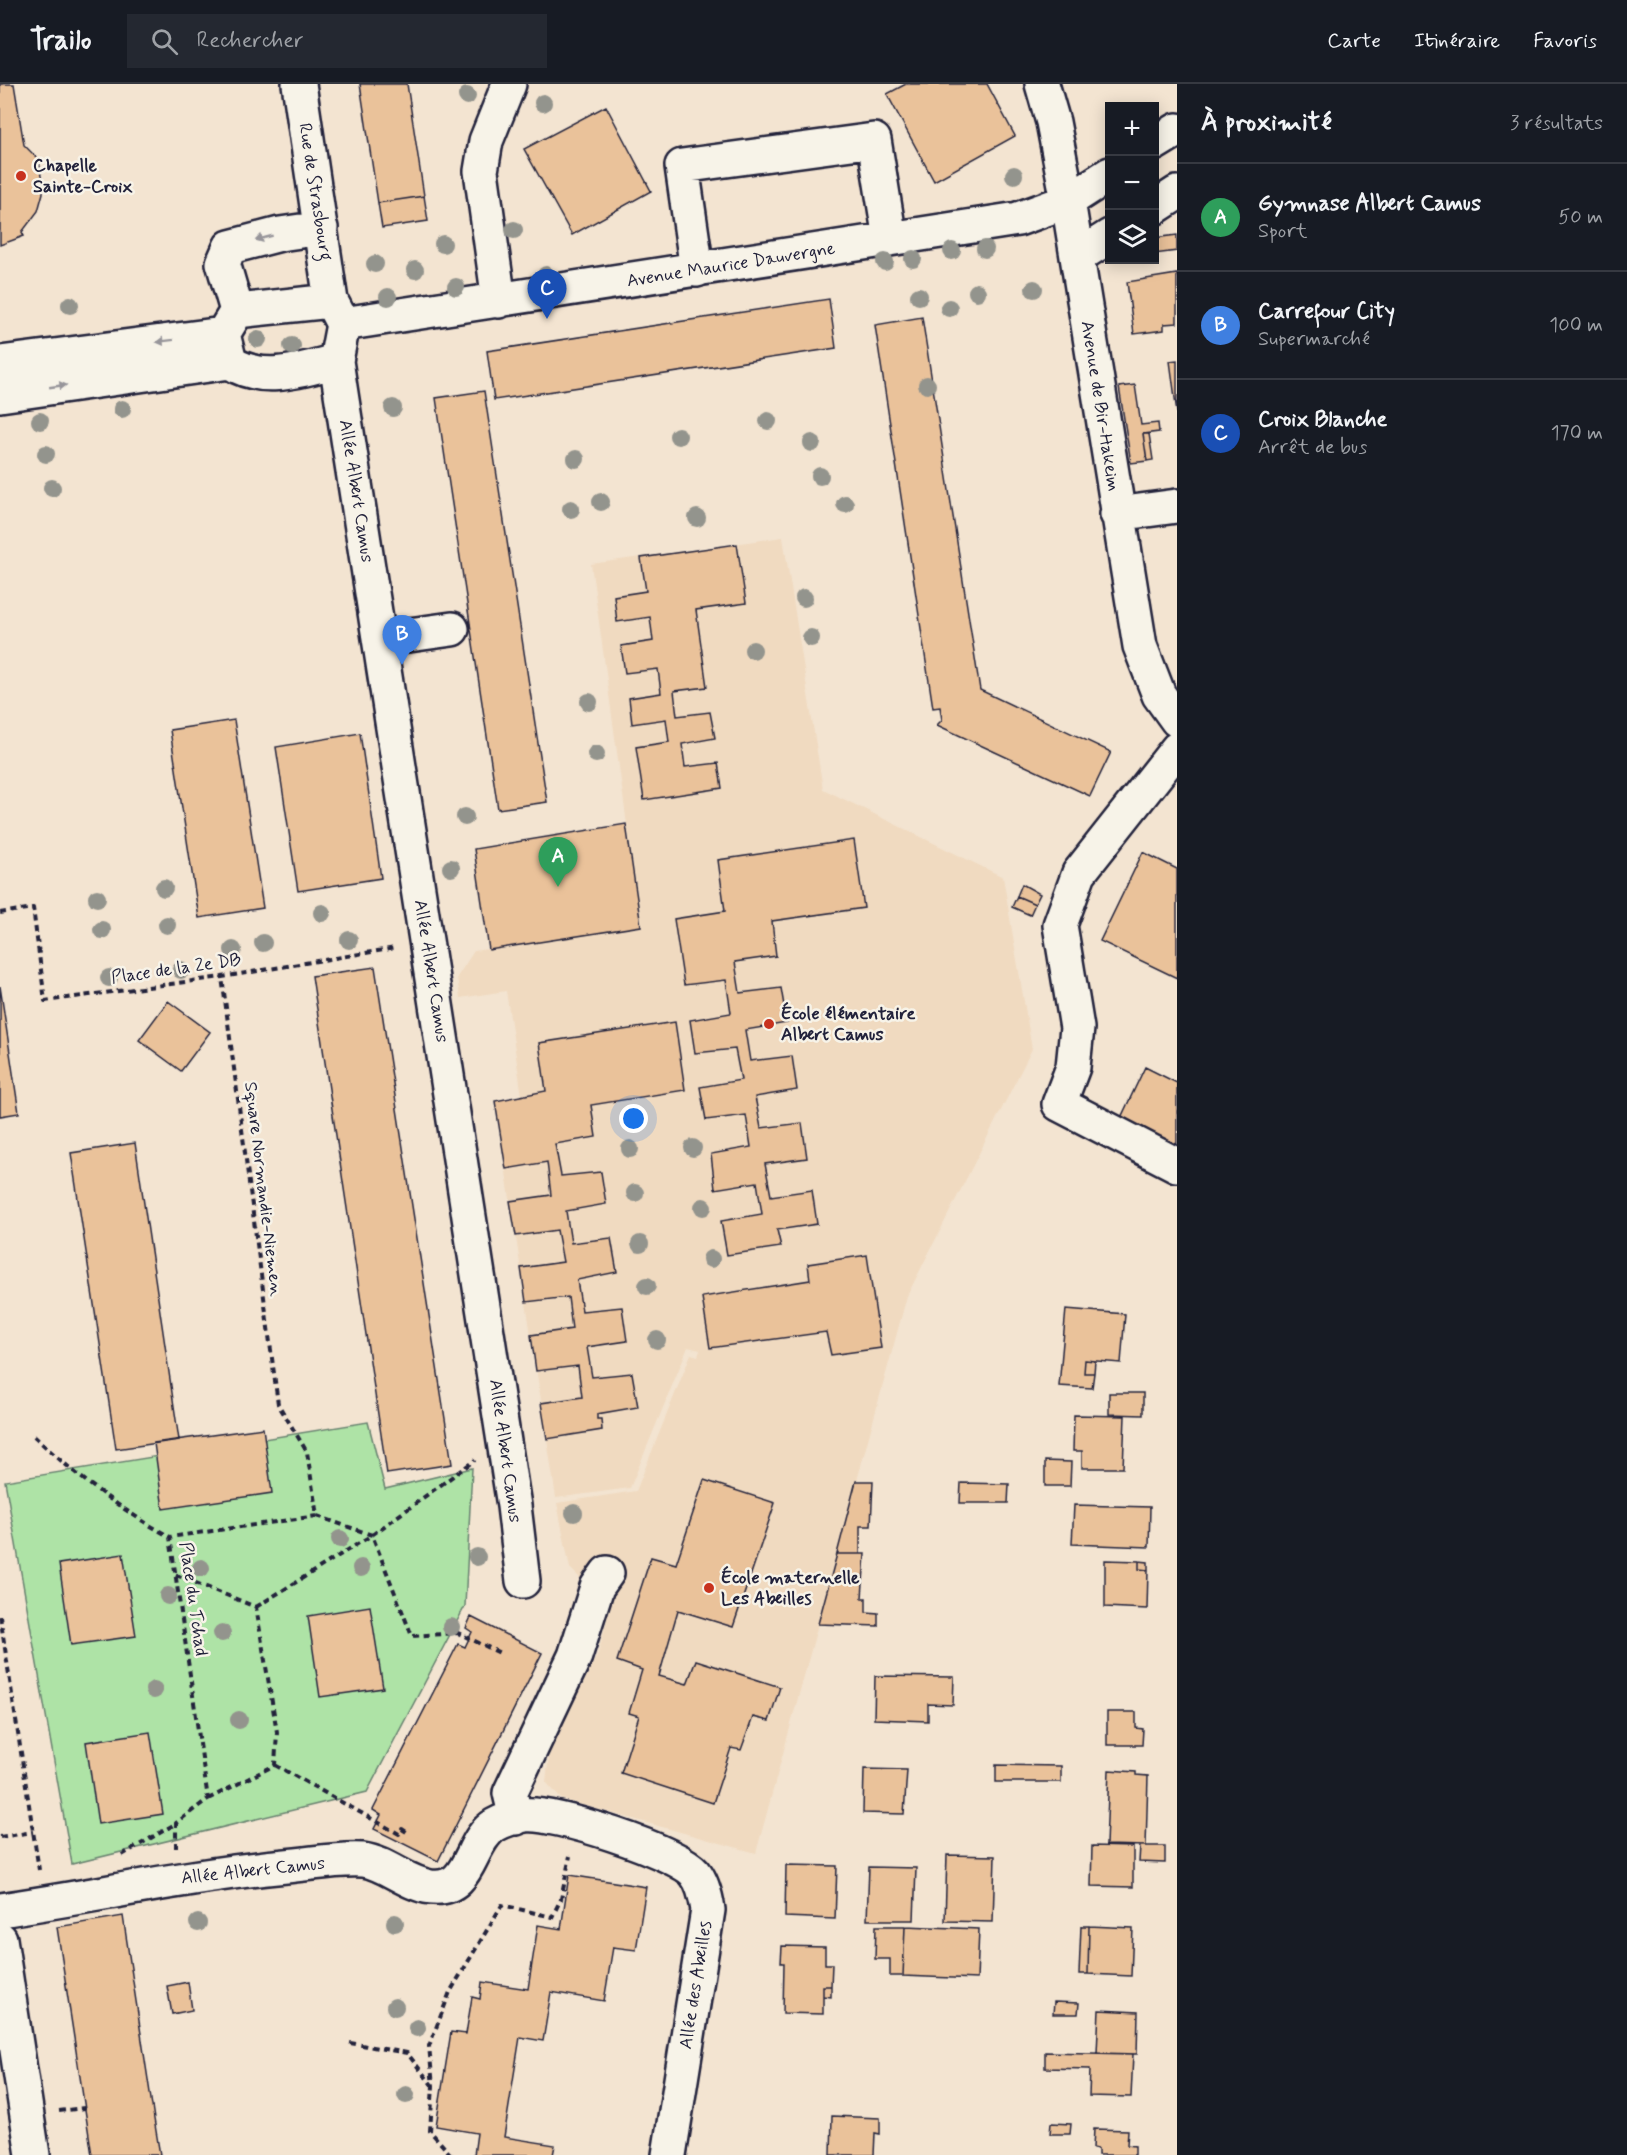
<!DOCTYPE html>
<html lang="fr">
<meta charset="utf-8">
<style>
:root{--surface:#171b24;--page:#242831;--text:#f1f3f6;--muted:#9ea1a6;--line:#363941;--accent:#c8321e}
body{margin:0;font-family:Mynerve,sans-serif;background:var(--page);color:var(--text)}
.controls{position:absolute;right:18px;top:18px;display:grid;overflow:hidden;border-radius:0px;box-shadow:0 3px 15px #0003}
.controls button{width:54px;height:54px;display:grid;place-items:center;padding:0;border:0;border-bottom:2px solid var(--line);background:var(--surface);color:var(--text);font:30px sans-serif}
.you{position:absolute;left:634px;top:1035px;width:21px;height:21px;margin:-15px;border:4px solid #fff;border-radius:50%;background:#1a73e8;box-shadow:0 0 0 9px #1a73e833}
.badge{display:grid;place-items:center;width:39px;height:39px;border-radius:50%;background:var(--accent);color:#fff;font-size:20px;font-weight:700}
.pin{position:absolute;translate:-50% -50px;filter:drop-shadow(0 2px 3px #0008)}
.pin::after{content:'';position:absolute;top:32px;width:21px;height:18px;background:inherit;clip-path:polygon(0 0,100% 0,50% 100%)}
.list{margin:0;padding:0;list-style:none}
h2{display:flex;justify-content:space-between;align-items:center;height:78px;margin:0;padding:0 24px;font-size:26px}
h2 small{font-size:20px;font-weight:400;color:var(--muted)}
.list li{display:grid;grid-template-columns:39px 1fr auto;gap:18px;align-items:center;box-sizing:border-box;height:108px;padding:0 24px;border-top:2px solid var(--line)}
.list b{display:block;font-size:22px;white-space:nowrap}
.list p{margin:0;font-size:20px;white-space:nowrap;color:var(--muted)}
.list em{font-size:20px;font-style:normal;color:var(--muted)}
.icon{flex:none;width:33px;height:33px;fill:none;stroke:currentColor;stroke-width:2;stroke-linecap:round;stroke-linejoin:round}
.map{position:relative;flex:none;width:1177px;height:2071px;overflow:hidden}
header{display:flex;align-items:center;gap:36px;box-sizing:border-box;height:84px;padding:0 30px;background:var(--surface);border-bottom:2px solid var(--line)}
header strong{font-size:28px}
nav{display:flex;gap:33px;margin-inline-start:auto;font-size:21px}
.search{width:420px;height:54px;background:var(--page);display:flex;align-items:center;gap:15px;box-sizing:border-box;padding:0 21px;border-radius:0px;color:var(--muted);font-size:22px}
main{display:flex}
aside{flex:1;background:var(--surface)}
.map>svg:first-child{display:block}
</style>
<header>
<strong>Trailo</strong>
<div class="search"><svg class="icon" aria-label="search" viewBox="0 0 24 24"><circle cx="10" cy="10" r="6"/><path d="M15 15l6 6"/></svg>Rechercher</div>
<nav><a>Carte</a><a>Itinéraire</a><a>Favoris</a></nav>
</header>
<main>
<div class="map">
<svg width="1177" height="2071" viewBox="0 0 1177 2071">
<rect width="100%" height="100%" fill="#f3e4d1"/>
<filter id="ink" filterUnits="userSpaceOnUse"><feTurbulence type="fractalNoise" baseFrequency=".0167" numOctaves="2"/><feDisplacementMap in="SourceGraphic" scale="12" xChannelSelector="R" yChannelSelector="G"/><feConvolveMatrix kernelMatrix="1 2 1 2 8 2 1 2 1" color-interpolation-filters="sRGB"/></filter>
<g filter="url(#ink)">
<path fill="#f0dac0" d="M783,453L823,705L1003,793L1032,965L907,1212L756,1769L561,1715L546,1698L549,1670L598,1569L610,1524L570,1484L557,1419L636,1407L691,1270L698,1272L700,1266L688,1263L630,1404L556,1414L495,1017L522,1012L506,907L460,914L457,893L474,867L641,842L591,480Z"/>
<path fill="#aee3a6" stroke="#688270" stroke-width="1.5" d="M368,1338L385,1405L472,1384L465,1522L367,1708L72,1780L5,1397Z"/>
<path fill="#eac29a" stroke="#22223b" stroke-width="1.5" d="M0,0H14L24,61L39,76L43,109L38,127L22,148L24,152L0,161Z
M360,0H407L424,112L378,119Z
M906,0H987L1015,52L934,97L887,10Z
M606,22L651,107L572,151L524,65Z
M424,112L428,137L382,144L378,119Z
M1177,151V167L1154,170V154Z
M1177,190V239L1164,240V246L1134,250L1127,198Z
M829,215L836,264L494,316L487,267Z
M922,233L980,606L1111,668L1090,712L937,641L942,636L940,623L933,624L875,241Z
M1177,276V329L1170,277Z
M1135,301L1141,341L1158,339L1159,348L1143,350L1147,377L1131,379L1119,303Z
M484,307L547,718L498,725L436,314Z
M1143,350H1149L1153,376L1147,377Z
M737,460L746,519L696,526L707,603L674,607L677,632L710,628L715,654L682,660L685,683L718,679L722,704L644,716L636,663L669,658L666,635L632,640L629,614L661,609L658,585L625,589L621,562L653,557L650,533L617,538L614,512L646,507L641,474Z
M234,636L263,824L199,834L170,646Z
M360,649L381,794L298,807L276,663Z
M626,740L641,842L489,866L474,765Z
M854,756L864,824L772,837L776,872L735,878L740,909L781,904L787,939L745,946L750,977L792,972L797,1006L755,1013L761,1044L802,1039L807,1074L765,1080L771,1112L812,1106L817,1140L777,1146L781,1163L727,1171L721,1137L762,1130L757,1098L715,1105L711,1070L751,1063L746,1031L706,1036L700,1003L741,996L735,965L695,969L690,936L731,929L726,896L684,901L674,835L725,827L718,776Z
M1143,768L1177,785V894L1100,857Z
M1022,800L1040,810L1035,820L1017,812Z
M1017,812L1035,820L1030,831L1012,823Z
M375,883L452,1380L387,1390L312,892Z
M0,902L19,1029L0,1032Z
M168,917L210,948L181,987L139,956Z
M675,938L685,1006L591,1021L596,1053L555,1060L561,1092L601,1088L606,1120L566,1127L571,1159L611,1154L617,1188L577,1196L582,1227L622,1223L627,1257L587,1263L592,1293L632,1289L638,1323L597,1330V1335H601L602,1346L547,1355L541,1319L582,1313L578,1282L536,1287L531,1251L572,1245L568,1213L526,1218L521,1184L563,1178L557,1146L516,1152L510,1117L551,1111L547,1078L506,1085L495,1017L546,1007L539,959Z
M1145,983L1177,999V1067L1119,1038Z
M135,1059L179,1356L116,1365L71,1069Z
M867,1171L881,1264L831,1271L826,1248L710,1264L702,1213L810,1196L808,1180Z
M1066,1225L1125,1230L1121,1279L1085,1276L1084,1289H1094L1092,1304L1059,1302Z
M1085,1276L1095,1277L1094,1289H1084Z
M1109,1309H1143V1331L1109,1330Z
M1074,1331L1125,1332L1123,1384H1082V1367H1073Z
M263,1344L272,1409L163,1425L154,1359Z
M1045,1377L1071,1378L1070,1402H1045Z
M704,1396L775,1419L733,1543L678,1526L659,1592L687,1600L696,1576L780,1603L769,1637L753,1633L741,1666L731,1664L713,1719L621,1689L639,1632L629,1629L642,1586L617,1577L651,1473L676,1480Z
M856,1397H873L871,1442H860V1470H837Z
M961,1399L1009,1400L1008,1419H960Z
M1074,1421L1150,1423L1149,1463L1072,1460Z
M123,1470L136,1552L71,1561L59,1480Z
M837,1470H865L862,1514H866V1528L878,1529V1542L818,1540Z
M1105,1476L1139,1477V1485L1148,1486L1147,1525L1105,1523Z
M1139,1477L1148,1478V1486L1139,1485Z
M370,1522L383,1604L320,1613L308,1532Z
M471,1533L542,1569L438,1777L374,1745L381,1731L373,1726L458,1560L465,1563L472,1548L466,1544Z
M875,1592L954,1593L953,1621L928,1620V1637L874,1635Z
M1107,1628H1136V1644L1143,1645L1142,1661H1107Z
M150,1648L163,1730L98,1740L86,1658Z
M996,1681L1061,1682V1698H996Z
M864,1685L907,1686L904,1730L863,1729Z
M1109,1686L1136,1688V1691L1148,1692L1146,1762L1106,1761Z
M1092,1762L1133,1763V1803L1091,1802Z
M1140,1762H1165V1779L1139,1778Z
M947,1771L995,1772L993,1838L945,1837Z
M786,1781L837,1782L835,1835L785,1833Z
M869,1783L916,1784L914,1836H867Z
M569,1791L646,1803L636,1866L613,1863L604,1917L551,1908L543,1957L520,1953L504,2053L555,2061L553,2071H474L477,2049L436,2042L451,1948L466,1950L472,1913L480,1915L482,1898L528,1905L538,1841L561,1845Z
M123,1832L154,2035L160,2071H92L57,1843Z
M876,1842H905L903,1892H890V1875H875Z
M905,1842L979,1845L977,1895L903,1892Z
M1081,1842H1089L1088,1890H1079Z
M1089,1842L1133,1844L1131,1892L1088,1890Z
M782,1862L825,1863V1880H832L831,1902H823V1930L783,1929L784,1879H781Z
M188,1898L192,1926L172,1930L167,1902Z
M823,1902H831V1913L823,1912Z
M1054,1918L1079,1919L1078,1930H1053Z
M1099,1926L1138,1928L1137,1970L1097,1969Z
M1045,1968L1133,1970L1131,2013L1089,2012L1090,1985L1045,1984Z
M832,2032L880,2034V2050L875,2049L874,2071H831Z
M1051,2039L1071,2040L1070,2050H1050Z
M1094,2045L1128,2046L1127,2061L1135,2062V2071H1098V2065L1093,2064Z"/>
<g fill="none" stroke-linecap="round" stroke-linejoin="round">
<defs>
<path id="minor" d="M299,0L331,217
M1042,0L1053,38L1068,117L1140,562L1159,611L1177,636
M1154,60L1177,46
M1154,124L1177,109
M1077,173L1110,152
M697,186L682,82L874,56L890,155
M499,217L481,87L486,57L509,0
M237,227L223,179L230,163L280,150L321,144
M343,240L1018,135L1068,117L1110,90
M336,277C302,286 262,300 230,278L223,250L237,227L331,217L343,240L336,277L342,316L514,1422L523,1497
M0,279L223,250
M0,311L230,278
M1117,430L1177,422
M380,555L452,545
M1177,665L1079,789L1060,841L1077,944L1073,983L1059,1020L1177,1081
M516,1734L510,1709L575,1572L597,1503L607,1489
M0,1826C96,1812 190,1791 286,1782C311,1780 339,1774 363,1776C386,1779 407,1800 431,1803C472,1808 468,1757 495,1741C502,1737 516,1732 525,1731C552,1727 676,1767 695,1789C703,1799 706,1813 708,1826L669,2071
M0,1855L33,2071"/>
</defs>
<use href="#minor" stroke="#22223b" stroke-width="38"/>
<path stroke="#22223b" stroke-width="4" stroke-dasharray="6 4.5" stroke-linecap="butt" d="M0,829L33,824L45,917L222,893L395,864
M34,1352C77,1393 120,1425 170,1453
M317,1432L372,1451L412,1552L458,1549L502,1570
M176,1491L256,1523L277,1648L275,1681L208,1715
M256,1523L372,1451L475,1376
M0,1532L39,1786
M275,1681L399,1750L402,1745L408,1749
M0,1753L33,1748
M176,1764V1739L208,1715L170,1453L317,1432L307,1368L278,1320L222,893
M122,1771L175,1740
M350,1959L407,1969L432,2001
M59,2027L85,2024
M451,2071L430,2047L433,2002L429,1962L450,1908L502,1821L552,1833L561,1815L570,1772"/>
<use href="#minor" stroke="#f7f3e8" stroke-width="33"/>
</g>
<g fill="#93948d">
<circle cx="467" cy="12" r="9"/>
<circle cx="543" cy="19" r="9"/>
<circle cx="1014" cy="91" r="9"/>
<circle cx="514" cy="146" r="9"/>
<circle cx="443" cy="160" r="9"/>
<circle cx="985" cy="165" r="9"/>
<circle cx="952" cy="167" r="9"/>
<circle cx="913" cy="175" r="9"/>
<circle cx="885" cy="178" r="9"/>
<circle cx="375" cy="180" r="9"/>
<circle cx="415" cy="186" r="9"/>
<circle cx="546" cy="191" r="9"/>
<circle cx="456" cy="203" r="9"/>
<circle cx="1034" cy="205" r="9"/>
<circle cx="977" cy="208" r="9"/>
<circle cx="919" cy="212" r="9"/>
<circle cx="388" cy="213" r="9"/>
<circle cx="70" cy="221" r="9"/>
<circle cx="949" cy="224" r="9"/>
<circle cx="258" cy="255" r="9"/>
<circle cx="292" cy="262" r="9"/>
<circle cx="927" cy="301" r="9"/>
<circle cx="393" cy="324" r="9"/>
<circle cx="122" cy="325" r="9"/>
<circle cx="40" cy="337" r="9"/>
<circle cx="768" cy="337" r="9"/>
<circle cx="678" cy="352" r="9"/>
<circle cx="812" cy="359" r="9"/>
<circle cx="46" cy="370" r="9"/>
<circle cx="576" cy="375" r="9"/>
<circle cx="820" cy="392" r="9"/>
<circle cx="52" cy="404" r="9"/>
<circle cx="601" cy="418" r="9"/>
<circle cx="845" cy="420" r="9"/>
<circle cx="571" cy="425" r="9"/>
<circle cx="697" cy="434" r="9"/>
<circle cx="804" cy="514" r="9"/>
<circle cx="811" cy="554" r="9"/>
<circle cx="753" cy="566" r="9"/>
<circle cx="589" cy="618" r="9"/>
<circle cx="596" cy="670" r="9"/>
<circle cx="465" cy="733" r="9"/>
<circle cx="451" cy="784" r="9"/>
<circle cx="164" cy="804" r="9"/>
<circle cx="97" cy="814" r="9"/>
<circle cx="322" cy="829" r="9"/>
<circle cx="167" cy="841" r="9"/>
<circle cx="102" cy="846" r="9"/>
<circle cx="349" cy="856" r="9"/>
<circle cx="263" cy="859" r="9"/>
<circle cx="233" cy="866" r="9"/>
<circle cx="181" cy="886" r="9"/>
<circle cx="109" cy="894" r="9"/>
<circle cx="693" cy="1064" r="9"/>
<circle cx="630" cy="1065" r="9"/>
<circle cx="635" cy="1109" r="9"/>
<circle cx="703" cy="1123" r="9"/>
<circle cx="640" cy="1160" r="9"/>
<circle cx="711" cy="1175" r="9"/>
<circle cx="647" cy="1202" r="9"/>
<circle cx="657" cy="1256" r="9"/>
<circle cx="574" cy="1429" r="9"/>
<circle cx="340" cy="1455" r="9"/>
<circle cx="477" cy="1473" r="9"/>
<circle cx="201" cy="1484" r="9"/>
<circle cx="361" cy="1484" r="9"/>
<circle cx="168" cy="1512" r="9"/>
<circle cx="451" cy="1543" r="9"/>
<circle cx="222" cy="1549" r="9"/>
<circle cx="154" cy="1606" r="9"/>
<circle cx="239" cy="1636" r="9"/>
<circle cx="198" cy="1839" r="9"/>
<circle cx="395" cy="1839" r="9"/>
<circle cx="395" cy="1923" r="9"/>
<circle cx="417" cy="1944" r="9"/>
<circle cx="406" cy="2011" r="9"/>
</g>
<defs><path id="oneway-solid" d="M-6-.8H1V-3.2L6.5 0L1 3.2V.8H-6Z" transform="scale(1.5)"/></defs>
<g fill="#97959a">
<use href="#oneway-solid" transform="translate(264 154) rotate(165)"/>
<use href="#oneway-solid" transform="translate(165 257) rotate(173)"/>
<use href="#oneway-solid" transform="translate(58 302) rotate(-8)"/>
</g>
</g>
<g fill="#c8321e" stroke="#f7f3e8" stroke-width="2">
<circle cx="21" cy="92" r="6"/>
<circle cx="769" cy="940" r="6"/>
<circle cx="709" cy="1504" r="6"/>
</g>
<g text-anchor="middle" dominant-baseline="central" stroke-width="5" stroke-linejoin="round" paint-order="stroke">
<g font-size="18" font-weight="bold" fill="#22223b" stroke="#f7f3e8" text-anchor="start">
<text x="33" y="82">Chapelle<tspan x="33" dy="21">Sainte-Croix</tspan></text>
<text x="781" y="930">École élémentaire<tspan x="781" dy="21">Albert Camus</tspan></text>
<text x="721" y="1494">École maternelle<tspan x="721" dy="21">Les Abeilles</tspan></text>
</g>
<g font-size="18" fill="#22223b" stroke="#f7f3e8">
<text transform="translate(315 108) rotate(81)">Rue de Strasbourg</text>
<text transform="translate(731 181) rotate(-9)">Avenue Maurice Dauvergne</text>
<text transform="translate(1100 322) rotate(81)">Avenue de Bir-Hakeim</text>
<text transform="translate(356 407) rotate(81)">Allée Albert Camus</text>
<text transform="translate(176 885) rotate(-8)">Place de la 2e DB</text>
<text transform="translate(431 887) rotate(81)">Allée Albert Camus</text>
<text transform="translate(263 1105) rotate(83)">Square Normandie-Niemen</text>
<text transform="translate(505 1367) rotate(82)">Allée Albert Camus</text>
<text transform="translate(193 1515) rotate(82)">Place du Tchad</text>
<text transform="translate(253 1787) rotate(-6)">Allée Albert Camus</text>
<text transform="translate(696 1901) rotate(-81)">Allée des Abeilles</text>
</g>
</g>
</svg>
<div class="controls">
<button>+</button>
<button>−</button>
<button><svg class="icon" aria-label="layers" viewBox="0 0 24 24"><path d="M12 4l9 5-9 5-9-5zM3 14l9 5 9-5"/></svg></button>
</div>
<div class="you"></div>
<div class="pin badge" style="left:558px;top:803px;background:#2e9e5b">A</div>
<div class="pin badge" style="left:402px;top:581px;background:#3f7fe0">B</div>
<div class="pin badge" style="left:547px;top:235px;background:#1a4fb4">C</div>
</div>
<aside>
<h2>À proximité<small>3 résultats</small></h2>
<ul class="list">
<li><span class="badge" style="background:#2e9e5b">A</span><div><b>Gymnase Albert Camus</b><p>Sport</p></div><em>50 m</em></li>
<li><span class="badge" style="background:#3f7fe0">B</span><div><b>Carrefour City</b><p>Supermarché</p></div><em>100 m</em></li>
<li><span class="badge" style="background:#1a4fb4">C</span><div><b>Croix Blanche</b><p>Arrêt de bus</p></div><em>170 m</em></li>
</ul>
</aside>
</main>
